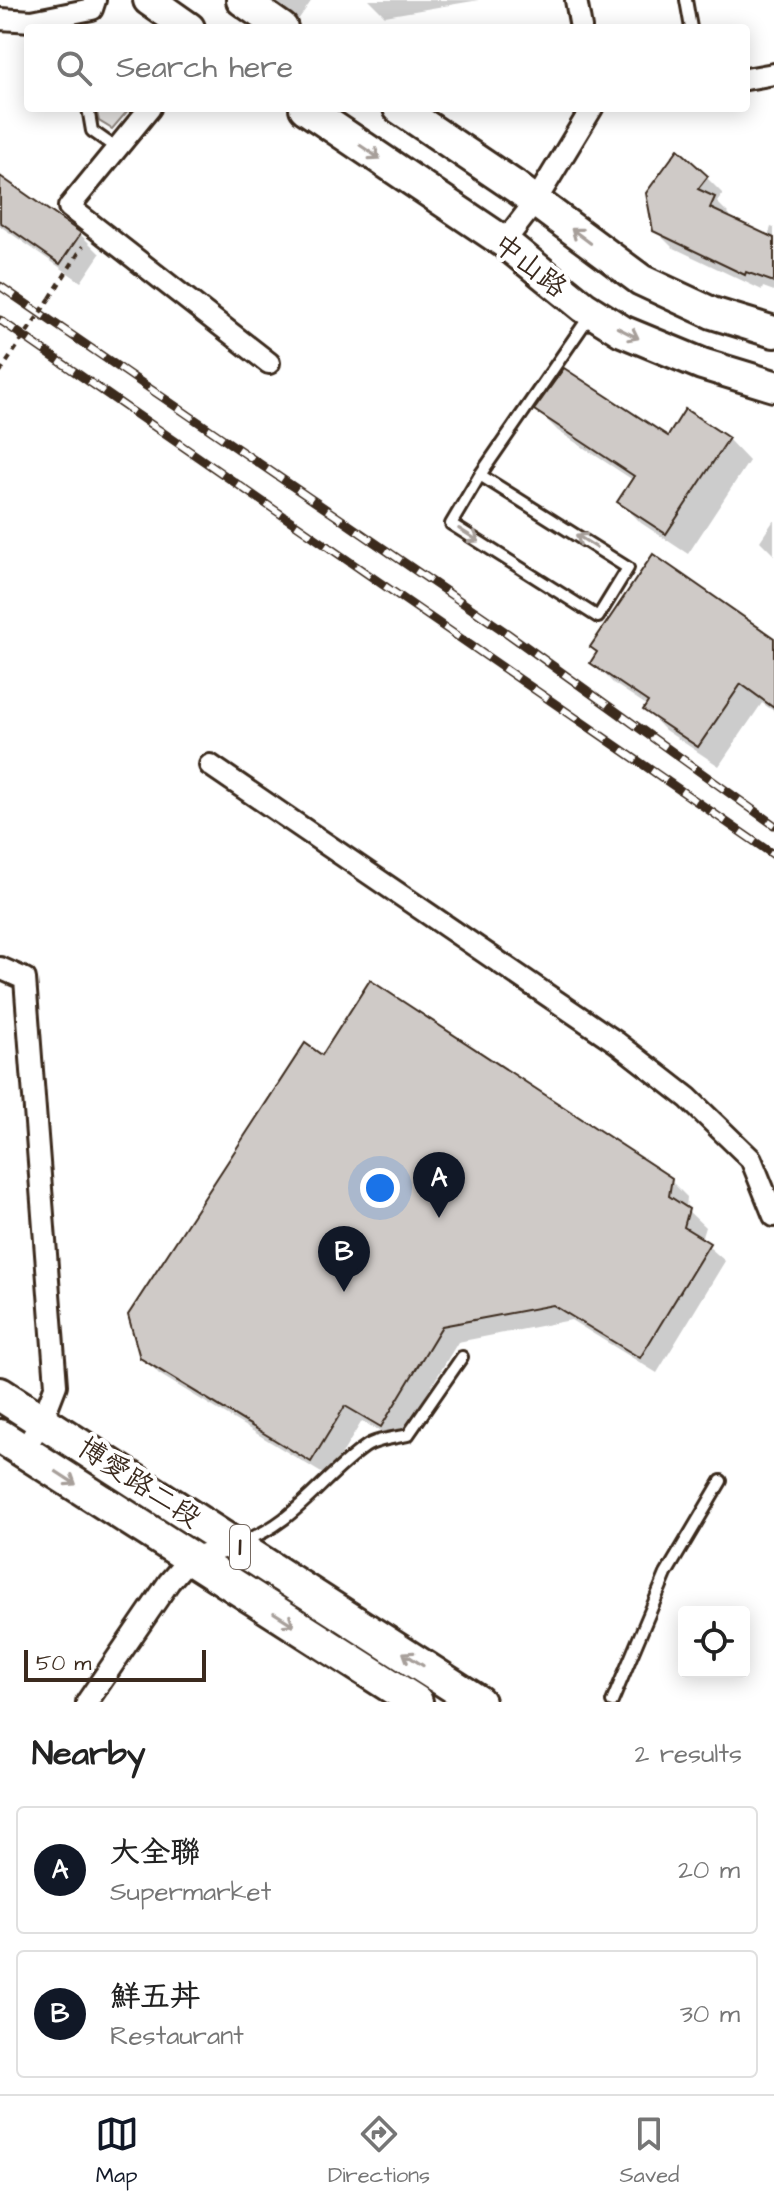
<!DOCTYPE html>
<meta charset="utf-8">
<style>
:root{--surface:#fff;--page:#f2f2f2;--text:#222;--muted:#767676;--line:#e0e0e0;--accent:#111827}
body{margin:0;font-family:"Architects Daughter","LXGW WenKai TC",sans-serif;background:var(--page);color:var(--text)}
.controls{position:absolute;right:24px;bottom:24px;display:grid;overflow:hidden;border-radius:8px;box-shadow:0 4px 20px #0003}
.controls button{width:72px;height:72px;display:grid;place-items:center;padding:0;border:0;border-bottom:2px solid var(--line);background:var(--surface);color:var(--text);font:40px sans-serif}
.scale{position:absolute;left:24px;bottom:20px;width:182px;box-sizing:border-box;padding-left:8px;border:4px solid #3b2a1e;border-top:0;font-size:22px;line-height:28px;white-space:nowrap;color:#3b2a1e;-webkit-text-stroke:6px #fff;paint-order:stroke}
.you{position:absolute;left:380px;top:1188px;width:28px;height:28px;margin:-20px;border:6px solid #fff;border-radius:50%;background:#1a73e8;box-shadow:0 0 0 12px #1a73e833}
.badge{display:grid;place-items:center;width:52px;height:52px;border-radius:50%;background:var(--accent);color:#fff;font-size:26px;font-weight:700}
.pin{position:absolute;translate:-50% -66px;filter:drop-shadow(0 2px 4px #0008)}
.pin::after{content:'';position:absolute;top:42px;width:28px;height:24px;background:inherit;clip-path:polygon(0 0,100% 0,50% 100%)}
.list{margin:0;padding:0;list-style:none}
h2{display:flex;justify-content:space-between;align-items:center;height:104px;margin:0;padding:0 32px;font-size:34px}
h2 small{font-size:26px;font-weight:400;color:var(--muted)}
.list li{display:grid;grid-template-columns:52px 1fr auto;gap:24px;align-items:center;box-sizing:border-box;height:128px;margin:0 16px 16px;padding:0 16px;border:2px solid var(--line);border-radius:8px}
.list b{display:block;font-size:30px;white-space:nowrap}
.list p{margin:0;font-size:26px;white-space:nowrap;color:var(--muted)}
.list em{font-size:26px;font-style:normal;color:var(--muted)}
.icon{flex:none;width:44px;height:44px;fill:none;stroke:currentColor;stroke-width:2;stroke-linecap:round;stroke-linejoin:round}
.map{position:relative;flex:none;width:774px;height:1702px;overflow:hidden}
.search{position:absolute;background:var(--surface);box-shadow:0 4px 20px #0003;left:24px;right:24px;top:24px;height:88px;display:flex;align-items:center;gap:20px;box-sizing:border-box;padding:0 28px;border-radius:8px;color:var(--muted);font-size:30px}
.sheet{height:392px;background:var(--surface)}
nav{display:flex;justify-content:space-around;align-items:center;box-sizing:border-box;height:112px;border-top:2px solid var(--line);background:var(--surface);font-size:22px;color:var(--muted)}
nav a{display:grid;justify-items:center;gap:4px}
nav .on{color:var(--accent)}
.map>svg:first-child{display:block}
</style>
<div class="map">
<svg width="774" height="1702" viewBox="0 0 774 1702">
<rect width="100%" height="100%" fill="#fff"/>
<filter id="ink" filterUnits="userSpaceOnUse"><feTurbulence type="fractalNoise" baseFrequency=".0125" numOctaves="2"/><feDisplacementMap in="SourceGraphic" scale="16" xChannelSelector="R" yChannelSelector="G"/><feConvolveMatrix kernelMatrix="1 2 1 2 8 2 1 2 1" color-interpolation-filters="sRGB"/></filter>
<g filter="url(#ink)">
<path fill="#e2e0de" stroke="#8e857e" stroke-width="2" d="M96,108H130L112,129L99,121Z"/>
<path fill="#0003" d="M269,0H312L298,20Z
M369,0H479L385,16Z
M706,177L723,194L717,202L730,215L729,219L768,237L771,227L774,228V291L763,287L762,290L672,247L655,230Z
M0,178L80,234L100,254L81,282L0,226Z
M537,410L668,439H728L749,461L688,554L641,523L620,501L633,480L558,431Z
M774,520V555L760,541Z
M774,641V711L762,703L719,766L665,730L645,709L648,706L613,683L593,662Z
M322,1057L670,1180L687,1197L686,1209L705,1227L701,1240L725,1261L657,1373L571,1320L458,1342L398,1442L362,1421L328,1477L159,1374L142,1356Z"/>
<path fill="#cfcac7" stroke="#3b2a1e" stroke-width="2" d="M678,149L708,176L698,189L715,197L710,208L774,238V282L746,272L745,275L653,231L646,193Z
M0,176L81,233L60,264L0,222Z
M564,368L668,436L685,409L729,438L666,534L617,502L634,476L534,410Z
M653,554L774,638V708L741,684L698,747L643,710L648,702L590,663L597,652L590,647Z
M370,980L672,1178L669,1196L689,1209L684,1227L710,1243L640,1358L553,1305L442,1326L381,1427L345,1406L311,1462L140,1358L128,1315L305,1043L322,1055Z"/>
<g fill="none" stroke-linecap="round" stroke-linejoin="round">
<defs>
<path id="service" d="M686,0L691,28
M88,108L92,131L116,148
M480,475L628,568L598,617L451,524L480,475L591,314
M240,1542C293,1526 322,1477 365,1447C376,1439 395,1438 408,1435L462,1357
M612,1702L666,1574L721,1481"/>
<path id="minor" d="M576,0L581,28
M0,19L32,21L92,9L95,0
M746,79L774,74
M150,108L69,207L269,363
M504,242L535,202L592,108
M210,765L616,1042L688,1098L751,1159L774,1216
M0,968L25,979L56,1385L42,1421L24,1450
M87,1702L169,1582L189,1559L235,1544"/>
<path id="secondary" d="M149,0L189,28
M242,0L282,28
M305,108L504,242L584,307L622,331L702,364L774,386
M399,108L516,187L641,280L712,313L774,332"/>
<path id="primary" d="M0,1394L478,1702
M0,1436L416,1702"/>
</defs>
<use href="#service" stroke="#3b2a1e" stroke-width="16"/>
<use href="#minor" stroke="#3b2a1e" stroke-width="26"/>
<use href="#secondary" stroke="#3b2a1e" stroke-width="36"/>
<use href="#primary" stroke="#3b2a1e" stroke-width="38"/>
<path stroke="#3b2a1e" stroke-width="4" stroke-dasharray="6 6" stroke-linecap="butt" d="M50,298L83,246"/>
<use href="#service" stroke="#fff" stroke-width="10"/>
<use href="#minor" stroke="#fff" stroke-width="20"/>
<use href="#secondary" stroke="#fff" stroke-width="30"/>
<use href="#primary" stroke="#fff" stroke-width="32"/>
<defs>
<path id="rail" d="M0,286L507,633L774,825
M0,320L774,855"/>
</defs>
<use href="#rail" stroke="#3b2a1e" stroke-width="9"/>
<use href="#rail" stroke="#fff" stroke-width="6" stroke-dasharray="18" stroke-linecap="butt"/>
<path stroke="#3b2a1e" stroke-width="4" stroke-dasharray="6 6" stroke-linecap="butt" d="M0,372L50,298"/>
</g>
<defs><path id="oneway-shaft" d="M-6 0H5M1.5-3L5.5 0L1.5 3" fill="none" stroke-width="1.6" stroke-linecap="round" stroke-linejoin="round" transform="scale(2)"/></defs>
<g stroke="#a79f9a">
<use href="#oneway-shaft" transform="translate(370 152) rotate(34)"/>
<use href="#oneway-shaft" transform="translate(581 236) rotate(-143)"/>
<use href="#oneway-shaft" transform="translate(628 333) rotate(27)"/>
<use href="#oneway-shaft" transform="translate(469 535) rotate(32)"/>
<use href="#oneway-shaft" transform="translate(586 541) rotate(-148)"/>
<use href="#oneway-shaft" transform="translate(66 1478) rotate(33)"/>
<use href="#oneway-shaft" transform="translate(284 1619) rotate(32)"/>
<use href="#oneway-shaft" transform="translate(413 1659) rotate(-147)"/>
</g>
</g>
<g text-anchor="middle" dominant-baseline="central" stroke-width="8" stroke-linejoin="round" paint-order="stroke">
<rect fill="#fff" stroke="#766a62" stroke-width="2" x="230" y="1525" width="20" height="44" rx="6"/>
<g font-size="26" font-weight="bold" fill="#3b2a1e">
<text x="240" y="1547">1</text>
</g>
<g font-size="28" fill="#3b2a1e" stroke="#fff">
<text transform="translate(530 266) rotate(38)">中山路</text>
<text transform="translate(139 1483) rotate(33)">博愛路二段</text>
</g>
</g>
</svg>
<div class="controls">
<button><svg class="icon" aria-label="locate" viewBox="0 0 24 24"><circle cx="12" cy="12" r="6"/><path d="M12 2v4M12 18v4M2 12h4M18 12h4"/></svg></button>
</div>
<div class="scale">50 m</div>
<div class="you"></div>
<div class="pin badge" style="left:439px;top:1218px">A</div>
<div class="pin badge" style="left:344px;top:1292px">B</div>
<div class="search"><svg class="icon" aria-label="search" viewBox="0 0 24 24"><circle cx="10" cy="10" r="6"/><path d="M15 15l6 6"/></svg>Search here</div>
</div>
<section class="sheet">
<h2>Nearby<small>2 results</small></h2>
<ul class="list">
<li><span class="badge">A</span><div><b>大全聯</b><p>Supermarket</p></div><em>20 m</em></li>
<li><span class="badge">B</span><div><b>鮮五丼</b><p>Restaurant</p></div><em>30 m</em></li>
</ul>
</section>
<nav>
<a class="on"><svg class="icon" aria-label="map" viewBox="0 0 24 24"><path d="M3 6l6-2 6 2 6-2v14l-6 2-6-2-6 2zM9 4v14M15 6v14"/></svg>Map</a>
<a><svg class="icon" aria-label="directions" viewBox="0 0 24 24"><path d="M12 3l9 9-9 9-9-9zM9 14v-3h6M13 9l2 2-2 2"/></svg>Directions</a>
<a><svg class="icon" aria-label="saved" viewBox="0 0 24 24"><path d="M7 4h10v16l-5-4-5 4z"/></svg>Saved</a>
</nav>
